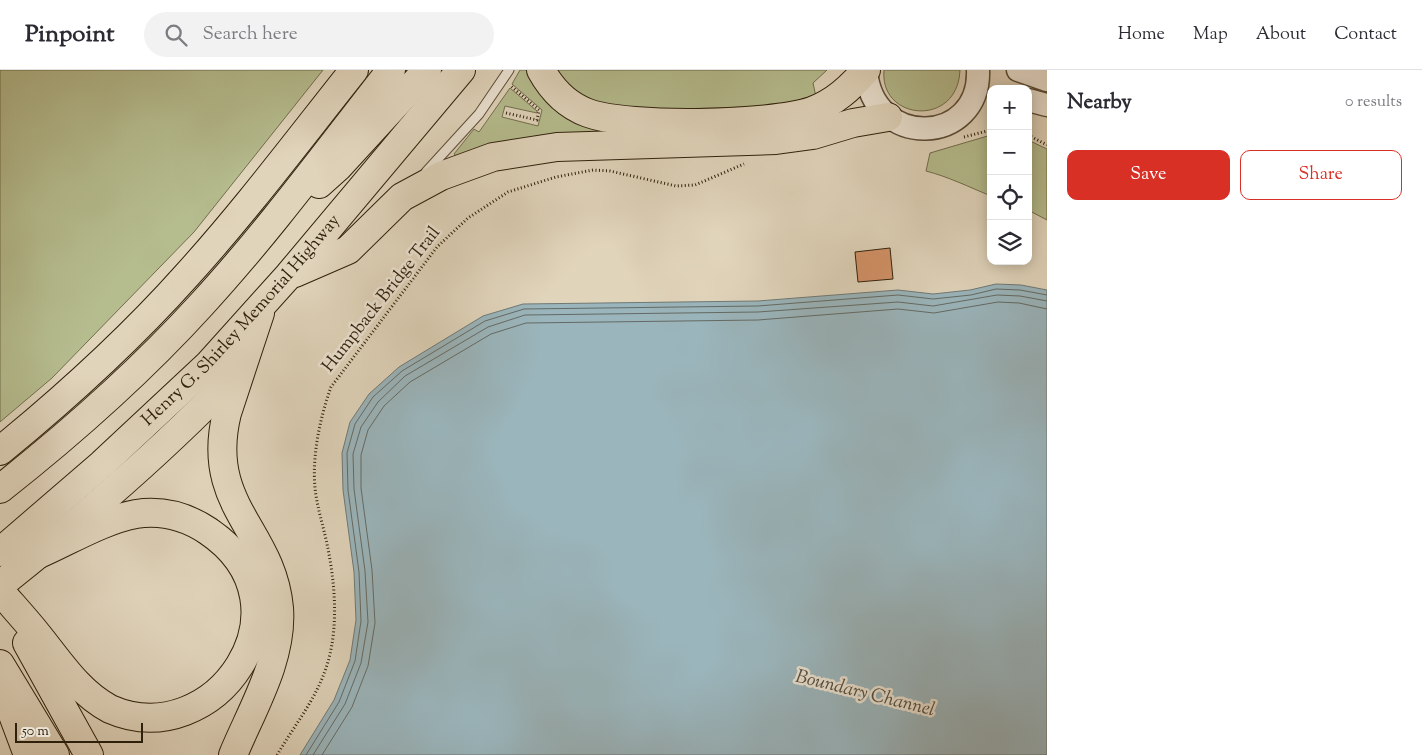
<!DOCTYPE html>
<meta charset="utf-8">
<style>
:root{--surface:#fff;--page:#f2f2f3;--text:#2b2b33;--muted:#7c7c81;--line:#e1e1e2;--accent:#d93025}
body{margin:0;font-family:"Sorts Mill Goudy",serif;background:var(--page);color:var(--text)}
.controls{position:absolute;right:15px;top:15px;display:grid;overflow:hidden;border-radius:10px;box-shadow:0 2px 12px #0003}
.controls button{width:45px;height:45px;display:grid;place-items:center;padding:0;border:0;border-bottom:1px solid var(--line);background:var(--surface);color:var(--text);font:25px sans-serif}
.scale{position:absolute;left:15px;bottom:12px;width:128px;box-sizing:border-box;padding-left:5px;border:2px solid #2f200c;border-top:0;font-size:14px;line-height:18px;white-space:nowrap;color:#2f200c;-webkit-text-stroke:4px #ebe3d3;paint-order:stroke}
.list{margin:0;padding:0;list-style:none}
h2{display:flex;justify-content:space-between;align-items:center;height:65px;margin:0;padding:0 20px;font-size:21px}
h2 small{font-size:16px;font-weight:400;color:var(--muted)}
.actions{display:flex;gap:10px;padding:15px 20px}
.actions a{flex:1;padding:11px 0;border:1px solid var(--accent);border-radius:10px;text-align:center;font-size:18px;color:var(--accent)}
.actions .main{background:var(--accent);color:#fff}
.icon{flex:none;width:28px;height:28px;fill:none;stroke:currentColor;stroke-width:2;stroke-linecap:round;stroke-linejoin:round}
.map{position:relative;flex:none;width:1047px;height:685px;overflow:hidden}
header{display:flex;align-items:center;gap:30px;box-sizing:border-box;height:70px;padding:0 25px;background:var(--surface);border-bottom:1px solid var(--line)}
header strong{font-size:24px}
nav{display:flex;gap:28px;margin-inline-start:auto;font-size:18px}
.search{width:350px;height:45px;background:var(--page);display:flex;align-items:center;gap:12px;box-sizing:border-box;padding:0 18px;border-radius:28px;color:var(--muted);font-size:19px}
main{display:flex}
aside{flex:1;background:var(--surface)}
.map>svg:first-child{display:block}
</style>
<header>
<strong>Pinpoint</strong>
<div class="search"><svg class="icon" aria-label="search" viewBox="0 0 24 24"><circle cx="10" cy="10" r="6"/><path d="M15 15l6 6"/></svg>Search here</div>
<nav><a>Home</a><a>Map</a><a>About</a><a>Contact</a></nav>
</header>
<main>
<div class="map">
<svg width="1047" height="685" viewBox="0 0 1047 685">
<rect width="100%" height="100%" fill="#e0d4bb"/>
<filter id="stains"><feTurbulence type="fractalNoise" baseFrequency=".004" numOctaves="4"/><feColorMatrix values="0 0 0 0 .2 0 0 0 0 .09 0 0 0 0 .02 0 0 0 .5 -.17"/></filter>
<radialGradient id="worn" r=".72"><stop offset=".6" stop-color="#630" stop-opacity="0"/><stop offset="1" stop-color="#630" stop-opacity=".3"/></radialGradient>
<path fill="#b5bc8e" stroke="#726e4d" d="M0,0H323L194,162L52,308L0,352Z
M520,0H532L613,59V65L458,87L454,84L474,59L479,62L510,18L537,41V43L505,36L502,47L538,56L542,40L512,14Z
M553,0H827L813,13L816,27L781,36L640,40L604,35L574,23Z
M884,0H960C958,58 879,51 884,0Z
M991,65V126C969,117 949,107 926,101L930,83Z
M1028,70L1047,79V150L1028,140Z"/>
<path fill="#9ab5bc" stroke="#6f7976" d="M996,214L1021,215L1047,220V685H300L334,630L350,590L356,550L354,502L343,420L342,383L350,352L369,324L399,297L483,246L523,234L758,231L898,220L933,224L970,220Z"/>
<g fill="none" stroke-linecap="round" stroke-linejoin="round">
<path stroke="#646a64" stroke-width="1" d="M306,685L339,632L355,591L361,551L359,502L348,420L347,383L355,354L373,327L402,301L485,251L524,239L758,236L898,225L933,229L971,225L996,219L1020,220L1047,225
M313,685L345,634L361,593L368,552L365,501L354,419L353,384L361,357L378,332L405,306L488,257L525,245L758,242L898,232L933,236L997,225L1020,226L1047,231
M322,685L352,637L368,596L375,553L372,500L361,418V385L368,360L384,336L410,312L491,264L526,253L758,250L898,239L934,243L998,232L1019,233L1047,239"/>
</g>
<path fill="#d59369" stroke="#2f200c" d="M890,178L893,209L858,212L855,182Z"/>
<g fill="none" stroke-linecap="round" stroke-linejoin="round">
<defs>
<path id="service" d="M426,102L479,44L509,0"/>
<path id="tertiary" d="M866,0C872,80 981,76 978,0
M1018,0L1047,10
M1028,30L1047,35"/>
<g id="motorway">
<path d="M541,0C552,20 566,35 588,43C630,58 770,55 812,41C835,32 850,18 866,0"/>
<path d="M319,114L338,97L427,0"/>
<path d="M295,203L348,180L402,127L441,106L493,87L557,77L776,70L813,65L853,53L888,47"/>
<path d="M0,381C66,327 130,269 187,205C246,140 299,69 354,0"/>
<path d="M0,419C71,363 140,302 201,235C269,161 329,79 391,0"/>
<path id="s1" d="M0,482L102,394L208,295L289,205L461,0"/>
<path d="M0,515C83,449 164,380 237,303"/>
<path d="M0,521C12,535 25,549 37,564C59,591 78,622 110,639C214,685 319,536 208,461C187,447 162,440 136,444C103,450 69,471 39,484"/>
<path d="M27,573L89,685"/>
<path d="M0,594L55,685"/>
<path d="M7,629L28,685"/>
<path d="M233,685C252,639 283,589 279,538C272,459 204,436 227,343L260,243"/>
</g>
</defs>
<use href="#service" stroke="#5b4d38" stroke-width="11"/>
<use href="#tertiary" stroke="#5b4d38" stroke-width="25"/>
<use href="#motorway" stroke="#2f200c" stroke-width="30"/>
<path stroke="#2f200c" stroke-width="3" stroke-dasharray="1 2.5" stroke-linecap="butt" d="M506,43L537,50L539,40L511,16
M1028,65L1047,75
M964,67L991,60
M277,685C294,656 317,628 327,595C339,557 335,512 327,474C323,455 317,437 315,418C312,385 320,348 331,317L437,177L468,148L508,122L556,107L593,100L610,101L676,116L695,115L744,94"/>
<use href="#service" stroke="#ebe3d3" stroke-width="9"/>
<use href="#tertiary" stroke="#ebe3d3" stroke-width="22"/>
<use href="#motorway" stroke="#e0d4bb" stroke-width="28"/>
</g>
<g text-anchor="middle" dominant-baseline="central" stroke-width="5" stroke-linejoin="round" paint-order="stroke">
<g font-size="18" fill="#2f200c" stroke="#ebe3d3">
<text transform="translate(382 230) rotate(-52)">Humpback Bridge Trail</text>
<text stroke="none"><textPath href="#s1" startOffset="335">Henry G. Shirley Memorial Highway</textPath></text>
</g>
<g font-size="19" font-style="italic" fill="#4f4d41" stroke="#ebe3d3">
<text transform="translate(865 624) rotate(14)">Boundary Channel</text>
</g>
</g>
<rect width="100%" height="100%" filter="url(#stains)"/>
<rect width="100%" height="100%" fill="url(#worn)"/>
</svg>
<div class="controls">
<button>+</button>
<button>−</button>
<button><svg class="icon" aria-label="locate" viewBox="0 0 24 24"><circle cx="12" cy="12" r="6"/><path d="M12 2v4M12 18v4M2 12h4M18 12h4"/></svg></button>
<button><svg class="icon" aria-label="layers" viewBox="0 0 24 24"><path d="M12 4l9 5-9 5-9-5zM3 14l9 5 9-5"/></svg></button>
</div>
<div class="scale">50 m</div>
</div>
<aside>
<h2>Nearby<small>0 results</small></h2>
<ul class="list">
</ul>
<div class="actions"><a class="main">Save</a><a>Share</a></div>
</aside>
</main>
